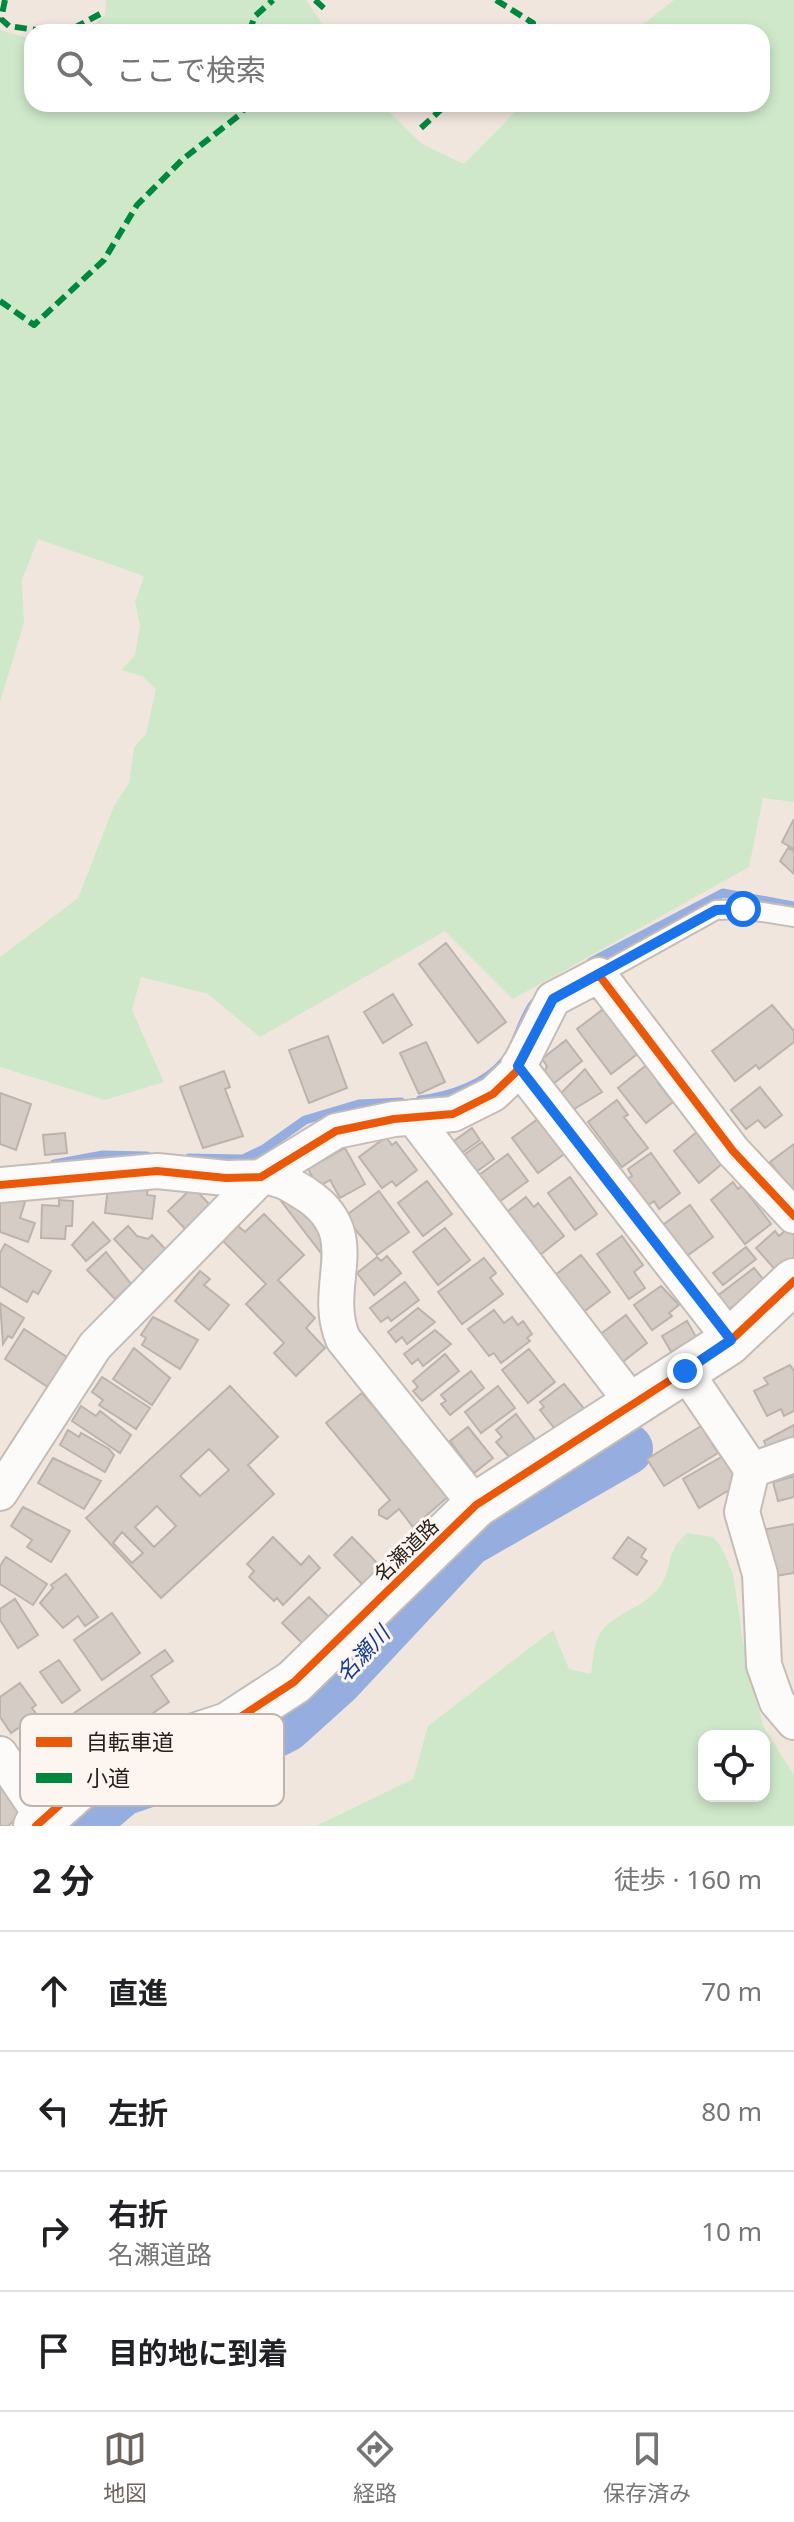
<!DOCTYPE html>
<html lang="ja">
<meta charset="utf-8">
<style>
:root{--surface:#fff;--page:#f2f2f2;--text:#202124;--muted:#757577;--line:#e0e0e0;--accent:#6d645e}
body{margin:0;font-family:"Noto Sans","Noto Sans JP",sans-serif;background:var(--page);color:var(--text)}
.controls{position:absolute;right:24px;bottom:24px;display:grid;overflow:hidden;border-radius:16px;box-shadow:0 4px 12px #0003}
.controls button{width:72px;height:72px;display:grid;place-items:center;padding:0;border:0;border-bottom:2px solid var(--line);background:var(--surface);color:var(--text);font:40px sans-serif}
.stop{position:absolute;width:24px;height:24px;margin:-18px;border:6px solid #1a73e8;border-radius:50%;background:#fff}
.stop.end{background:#1a73e8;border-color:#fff;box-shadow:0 2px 8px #0008}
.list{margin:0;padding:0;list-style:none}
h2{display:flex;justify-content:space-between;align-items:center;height:104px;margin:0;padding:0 32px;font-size:34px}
h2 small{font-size:26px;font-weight:400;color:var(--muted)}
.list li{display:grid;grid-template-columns:52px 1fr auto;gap:24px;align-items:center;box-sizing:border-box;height:120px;padding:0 32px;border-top:2px solid var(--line)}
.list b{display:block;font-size:30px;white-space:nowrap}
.list p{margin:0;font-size:26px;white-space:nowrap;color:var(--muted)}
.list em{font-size:26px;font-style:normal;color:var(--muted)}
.icon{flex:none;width:44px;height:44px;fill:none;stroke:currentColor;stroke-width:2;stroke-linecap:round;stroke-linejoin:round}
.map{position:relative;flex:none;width:794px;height:1826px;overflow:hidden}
.search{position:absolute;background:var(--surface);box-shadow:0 4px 12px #0003;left:24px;right:24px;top:24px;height:88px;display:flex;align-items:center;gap:20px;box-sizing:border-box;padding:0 28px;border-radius:24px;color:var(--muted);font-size:30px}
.sheet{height:584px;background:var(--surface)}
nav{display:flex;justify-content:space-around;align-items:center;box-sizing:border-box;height:112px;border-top:2px solid var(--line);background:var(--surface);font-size:22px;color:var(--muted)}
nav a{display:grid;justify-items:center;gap:4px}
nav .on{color:var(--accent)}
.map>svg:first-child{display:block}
</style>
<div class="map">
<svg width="794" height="1826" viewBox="0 0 794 1826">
<rect width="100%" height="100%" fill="#f1e6de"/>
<path fill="#cfe8ca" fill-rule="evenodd" d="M106,0H306L328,32H86L105,15Z
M674,0H794V802L763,798L749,867L513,999L445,931L260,1037L208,994L141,977L132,1010L164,1082L105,1100L0,1067V957L78,898L114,806L129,783L134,747L146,734L156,689L142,676L121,670L135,655L140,626L135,602L144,576L38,539L22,580L24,623L0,702V30L32,39V104H381L422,144L464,164L523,104H762V32H626L646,22Z
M687,1533L713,1537L722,1548L733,1574L743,1641L763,1726L794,1775V1826H316L413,1779L428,1726L553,1630L569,1669L591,1674C593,1663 593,1647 598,1637C611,1611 649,1609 663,1581C675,1558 663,1557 687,1533ZM704,1736H764V1796H704Z"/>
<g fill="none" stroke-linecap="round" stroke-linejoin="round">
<path stroke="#96aedf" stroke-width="9" d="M591,962L723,893L794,906
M420,1100C450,1096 485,1085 505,1060C518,1043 521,1020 534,1003
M189,1158L243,1159L264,1149L305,1120L359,1104L401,1102
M54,1164L103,1155L147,1156"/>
<path stroke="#96aedf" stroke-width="52" d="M80,1826L122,1790L235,1752L286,1726L336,1681L467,1541L627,1449"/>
</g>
<path fill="#d5ccc6" stroke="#bdb3ae" stroke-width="2" fill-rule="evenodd" d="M794,819V849L782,842Z
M788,848L794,851V874L780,861Z
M446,943L506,1022L478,1043L419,964Z
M393,994L412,1025L383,1043L364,1012Z
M772,1005L794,1031V1042L759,1069L756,1065L735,1081L712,1051Z
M606,1007L640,1052L611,1074L577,1029Z
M328,1036L347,1088L309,1103L289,1050Z
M566,1040L582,1061L553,1084L544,1073L547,1066L542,1059Z
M426,1042L445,1082L419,1094L400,1053Z
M649,1063L662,1080L658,1083L673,1102L646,1123L618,1088Z
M585,1069L602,1092L571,1111L559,1095Z
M224,1071L230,1087L225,1089L243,1136L203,1148L180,1087Z
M760,1087L782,1115L765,1128L758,1120L746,1129L731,1110Z
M0,1093L31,1104L16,1150L0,1144Z
M617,1100L628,1115L624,1117L648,1148L622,1167L588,1122Z
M542,1116L567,1152L538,1173L512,1138Z
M472,1128L480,1140L459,1155L451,1143Z
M698,1131L723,1163L699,1183L674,1151Z
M65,1133L67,1153L45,1155L43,1135Z
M386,1137L392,1145L396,1142L417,1170L396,1186L392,1181L382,1188L359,1157Z
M482,1142L494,1159L469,1177L457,1160Z
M794,1144V1191L782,1184L785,1181L770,1162Z
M345,1148L365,1184L340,1198L330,1180L318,1187L308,1169Z
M651,1153L680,1193L659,1209L654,1201L643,1209L623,1182L632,1176L628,1169Z
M508,1154L528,1181L499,1202L479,1175Z
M570,1177L597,1214L575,1230L548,1193Z
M427,1181L452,1214L423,1236L398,1203Z
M733,1182L738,1189L742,1186L771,1224L745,1244L711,1200Z
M193,1187L213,1208L188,1232L168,1211Z
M108,1188H148L147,1195L155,1196L152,1219L105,1213Z
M379,1191L409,1232L377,1255L347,1220L350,1217L348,1214Z
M291,1193L334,1249L324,1257L281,1201Z
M6,1195L25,1202L20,1218L35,1223L28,1242L0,1232V1201L4,1202Z
M526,1197L534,1207L538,1203L564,1236L536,1258L503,1215Z
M59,1200L73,1201L72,1226H66L65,1239L41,1238L42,1205L59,1206Z
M690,1205L713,1237L684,1258L660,1227Z
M264,1214L304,1255L278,1280L315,1318L306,1328L325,1348L296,1376L274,1353L284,1343L246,1304L266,1284L221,1239L236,1224L245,1232Z
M93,1222L110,1241L86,1261L72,1245Z
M128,1226L137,1236L148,1239L152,1235L169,1253L147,1274L114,1239Z
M789,1227L794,1233V1261L779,1274L756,1248L775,1231L779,1236Z
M445,1228L470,1260L438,1285L413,1252Z
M622,1236L643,1265L634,1272L645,1288L629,1299L597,1254Z
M5,1244L51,1271L38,1294L33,1291L27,1302L0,1286V1253Z
M746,1247L756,1259L723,1285L713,1273Z
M106,1252L131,1284L115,1299L87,1270Z
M581,1255L610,1292L582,1313L554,1276Z
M387,1256L401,1273L374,1295L357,1273L377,1257L381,1261Z
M484,1258L496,1273L490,1278L503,1294L462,1324L438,1292Z
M754,1268L764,1280L744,1309L739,1302L723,1314L712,1300Z
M200,1271L210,1279L204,1285L229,1305L209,1330L175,1301Z
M405,1282L419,1300L391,1321L388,1317L381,1322L370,1308Z
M661,1286L679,1305L669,1313L672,1316L652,1330L634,1305Z
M0,1303L24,1318L12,1338L8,1336L3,1344Z
M418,1308L435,1322L407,1344L402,1337L396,1342L388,1332Z
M494,1310L504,1323L512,1317L518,1325L523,1321L532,1334L527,1338L530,1341L501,1363L494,1353L489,1356L468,1329Z
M626,1315L647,1343L620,1364L598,1336Z
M153,1317L198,1340L180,1369L142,1345L146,1338L141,1335Z
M687,1321L701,1346L674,1357L662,1336Z
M24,1329L70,1359L51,1389L5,1359Z
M435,1330L451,1344L423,1366L418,1359L412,1364L404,1354Z
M134,1348L170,1378L152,1405L113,1379Z
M529,1349L555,1382L528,1403L502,1370Z
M445,1354L459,1371L422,1401L413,1391L418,1387L413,1381Z
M790,1365L794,1371V1411L784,1416L781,1409L767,1416L754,1391L768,1384L764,1378Z
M471,1371L484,1388L450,1415L441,1404L446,1401L441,1395Z
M102,1377L150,1408L136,1429L99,1405L103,1400L92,1392Z
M564,1384L586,1411L558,1433L540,1410L544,1407L540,1402Z
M230,1386L278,1437L248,1465L274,1494L161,1598L86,1518ZM209,1449L229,1470L200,1496L180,1476ZM157,1506L176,1526L154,1547L135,1527ZM122,1532L143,1553L132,1563L113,1543Z
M498,1386L515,1408L481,1433L465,1412Z
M362,1393L449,1496L413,1527L399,1509L387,1519L379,1515V1510L390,1500L326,1423Z
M81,1406L96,1416L100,1411L131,1435L120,1453L72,1421Z
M516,1414L537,1442L511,1459L496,1442L502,1437L496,1430Z
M794,1425V1446L770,1456L764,1441Z
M701,1426L718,1453L664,1486L647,1459Z
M468,1427L493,1458L474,1473L450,1441Z
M68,1430L79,1437L81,1433L109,1449L114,1455L105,1472L60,1445Z
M723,1456L739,1484L699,1508L683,1479Z
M53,1458L101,1481L84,1509L38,1483Z
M792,1474H794V1497L778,1501L773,1482L792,1477Z
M23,1507L70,1531L51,1562L27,1547L32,1540L11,1526Z
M794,1524V1573L769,1577L756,1531Z
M273,1537L301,1565L309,1556L320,1568L283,1605L277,1598L274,1601L249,1577L254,1571L247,1564Z
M352,1537L381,1567L363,1585L334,1555Z
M628,1537L646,1549L641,1557L647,1561L637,1575L613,1558Z
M6,1557L47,1584L33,1605L0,1584V1566Z
M66,1574L98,1617L85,1626L78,1616L63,1628L40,1603L53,1588L51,1585Z
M309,1597L333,1621L302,1643L282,1623Z
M15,1599L38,1635L18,1648L0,1620V1609Z
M112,1613L140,1653L102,1680L74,1640Z
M165,1650L173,1661L151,1676L169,1702L57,1780L31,1743Z
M59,1660L80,1690L62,1703L40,1672Z
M20,1683L36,1705L32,1708L37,1715L11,1733L0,1717V1697Z
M0,1785L23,1813L8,1826H0Z"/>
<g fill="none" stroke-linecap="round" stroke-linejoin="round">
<defs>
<path id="lane" d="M599,975L716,910L743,909L794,917"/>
<path id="street" d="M518,1066L731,1340
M413,1117L634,1405
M0,1185L157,1171L226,1178L261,1177L336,1131L394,1119L453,1114L493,1094L516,1072L553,999L599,975L733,1151L794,1216
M685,1371L752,1470L742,1512L760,1574L764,1665L777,1702L794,1722
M752,1470L794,1455
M0,1493L95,1346L261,1177C281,1177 291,1185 307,1195C368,1236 320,1284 343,1339L476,1505
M0,1754L43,1818"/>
<path id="secondary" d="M36,1826L103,1766L228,1725L294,1682L476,1505L728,1343L794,1281"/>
</defs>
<use href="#lane" stroke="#c4bcb6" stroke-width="22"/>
<use href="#street" stroke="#c4bcb6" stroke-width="38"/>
<use href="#secondary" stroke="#c4bcb6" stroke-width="48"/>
<use href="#lane" stroke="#fdfbfa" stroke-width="18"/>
<use href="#street" stroke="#fdfbfa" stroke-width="34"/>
<use href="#secondary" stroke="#fdfbfa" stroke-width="44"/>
<path stroke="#00873e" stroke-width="6" stroke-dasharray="12 6" stroke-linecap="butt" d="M5,0L1,19L9,26L50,32
M315,0L327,11
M496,0L533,23L523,32
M56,32L76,27L100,14
M249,32L255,16L273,0
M421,128L447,104
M0,301L34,325L104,260L137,205L183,159L242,113L245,104"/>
<defs>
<path id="cycleway" d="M0,1185L157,1171L226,1178L261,1177L336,1131L394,1119L453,1114L493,1094L516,1072L553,999L599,975L733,1151L794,1216
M36,1826L103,1766L228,1725L294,1682L476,1505L728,1343L794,1281"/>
</defs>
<use href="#cycleway" stroke="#fdf5ef" stroke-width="13"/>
<use href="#cycleway" stroke="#e8590c" stroke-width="8"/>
</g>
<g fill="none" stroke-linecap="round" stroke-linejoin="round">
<path stroke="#1a73e8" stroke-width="10" d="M685,1371L731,1340L518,1066L553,999L716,910L743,909"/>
</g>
<g text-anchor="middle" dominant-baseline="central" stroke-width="6" stroke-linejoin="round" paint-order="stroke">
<g font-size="20" fill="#261e19" stroke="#fdf5ef">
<text transform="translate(406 1550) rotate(-44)">名瀬道路</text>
</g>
<g font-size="22" font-style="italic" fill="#153d93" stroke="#fdf5ef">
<text transform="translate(362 1653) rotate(-47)">名瀬川</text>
</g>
</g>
<rect x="20" y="1714" width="264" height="92" rx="12" fill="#fdf5ef" stroke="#bcb4af" stroke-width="2"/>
<rect x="36" y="1737" width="36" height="10" fill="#e8590c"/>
<rect x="36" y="1773" width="36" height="10" fill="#00873e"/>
<g font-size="22" fill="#261e19">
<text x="86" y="1750">自転車道</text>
<text x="86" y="1786">小道</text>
</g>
</svg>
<div class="controls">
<button><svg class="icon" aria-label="locate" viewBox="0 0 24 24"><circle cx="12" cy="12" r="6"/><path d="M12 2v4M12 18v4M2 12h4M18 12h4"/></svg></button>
</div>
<div class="stop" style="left:743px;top:909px"></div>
<div class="stop end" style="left:685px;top:1371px"></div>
<div class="search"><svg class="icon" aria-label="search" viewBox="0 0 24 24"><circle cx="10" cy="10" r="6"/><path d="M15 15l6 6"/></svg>ここで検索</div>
</div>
<section class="sheet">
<h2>2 分<small>徒歩 · 160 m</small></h2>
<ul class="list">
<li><svg class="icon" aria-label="ahead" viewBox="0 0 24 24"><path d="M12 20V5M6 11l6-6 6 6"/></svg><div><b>直進</b></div><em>70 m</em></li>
<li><svg class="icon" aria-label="left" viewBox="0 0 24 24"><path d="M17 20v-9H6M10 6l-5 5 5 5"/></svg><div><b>左折</b></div><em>80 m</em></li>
<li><svg class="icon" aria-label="right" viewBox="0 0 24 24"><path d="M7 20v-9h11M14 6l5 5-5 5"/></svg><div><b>右折</b><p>名瀬道路</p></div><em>10 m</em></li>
<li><svg class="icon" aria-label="arrive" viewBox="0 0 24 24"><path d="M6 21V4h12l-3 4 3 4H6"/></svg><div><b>目的地に到着</b></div></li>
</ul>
</section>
<nav>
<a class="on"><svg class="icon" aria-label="map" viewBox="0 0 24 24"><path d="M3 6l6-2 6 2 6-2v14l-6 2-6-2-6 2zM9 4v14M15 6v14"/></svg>地図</a>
<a><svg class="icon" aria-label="directions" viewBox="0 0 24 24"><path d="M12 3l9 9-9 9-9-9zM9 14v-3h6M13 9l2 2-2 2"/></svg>経路</a>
<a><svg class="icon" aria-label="saved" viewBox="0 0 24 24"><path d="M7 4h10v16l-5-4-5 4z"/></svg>保存済み</a>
</nav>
